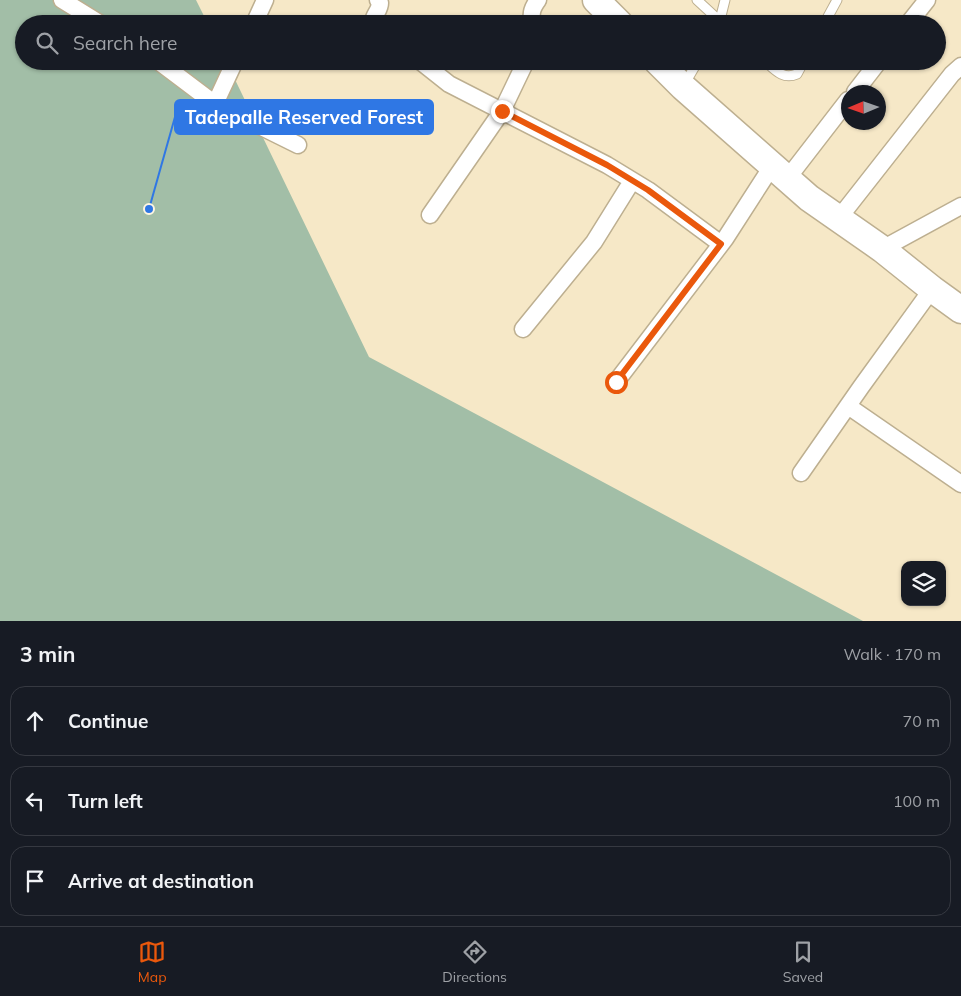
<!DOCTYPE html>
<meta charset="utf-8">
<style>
:root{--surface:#171b24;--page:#242831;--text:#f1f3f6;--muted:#9ea1a6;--line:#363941;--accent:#ea580c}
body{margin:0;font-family:Mulish,sans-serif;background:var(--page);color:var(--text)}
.controls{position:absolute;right:15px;bottom:15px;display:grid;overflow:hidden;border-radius:10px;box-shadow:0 1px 4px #0004}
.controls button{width:45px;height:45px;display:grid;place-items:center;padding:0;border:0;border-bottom:1px solid var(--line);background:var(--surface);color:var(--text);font:25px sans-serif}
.compass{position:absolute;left:841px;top:85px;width:45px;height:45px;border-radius:50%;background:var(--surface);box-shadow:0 1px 4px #0004;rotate:268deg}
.stop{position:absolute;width:15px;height:15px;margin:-11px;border:4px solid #ea580c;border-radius:50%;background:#fff}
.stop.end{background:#ea580c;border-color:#fff;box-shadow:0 1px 5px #0008}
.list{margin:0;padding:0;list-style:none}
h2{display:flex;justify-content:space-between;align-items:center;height:65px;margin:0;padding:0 20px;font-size:21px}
h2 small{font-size:16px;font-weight:400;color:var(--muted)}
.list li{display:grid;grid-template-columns:32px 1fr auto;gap:15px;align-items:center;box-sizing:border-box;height:70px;margin:0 10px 10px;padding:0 10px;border:1px solid var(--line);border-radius:15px}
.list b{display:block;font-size:19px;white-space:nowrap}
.list em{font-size:16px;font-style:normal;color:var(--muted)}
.icon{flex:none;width:28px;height:28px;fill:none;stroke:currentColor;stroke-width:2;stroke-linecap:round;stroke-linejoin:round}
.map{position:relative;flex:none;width:961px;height:621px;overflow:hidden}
.search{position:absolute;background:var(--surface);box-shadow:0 1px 4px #0004;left:15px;right:15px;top:15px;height:55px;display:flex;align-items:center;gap:12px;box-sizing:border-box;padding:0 18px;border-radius:28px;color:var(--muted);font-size:19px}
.sheet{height:305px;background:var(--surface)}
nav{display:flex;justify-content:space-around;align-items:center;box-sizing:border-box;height:70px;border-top:1px solid var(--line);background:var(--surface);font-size:14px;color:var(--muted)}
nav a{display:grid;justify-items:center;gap:2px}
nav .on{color:var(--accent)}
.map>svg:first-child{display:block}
</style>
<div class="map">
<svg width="961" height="621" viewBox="0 0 961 621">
<rect width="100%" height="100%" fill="#f6e8c7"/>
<path fill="#a2bea7" d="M0,0H196L208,24H24V61H226L369,357L863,621H0Z"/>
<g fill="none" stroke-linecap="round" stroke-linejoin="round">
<defs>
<path id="service" d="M697,0L723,24
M719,24L725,0
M824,24L837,0
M765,61C775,70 783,80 797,74L804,61
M684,85L698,61"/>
<path id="minor" d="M62,0L101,24
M254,24L265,0
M373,24C372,16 380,11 380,3L378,0
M535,24C529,16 532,8 538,0
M908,24L927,0
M158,61L215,104L298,145
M420,61L449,84L607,165L648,190L721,244
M855,92L879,61
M215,104L235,61
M787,179L848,100
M430,215L502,111L526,61
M839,218L952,74L961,66
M882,249L961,206
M523,329L594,242L632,181
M616,382L725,239L772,166
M848,406L961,484
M801,473L861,387L932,289"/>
<path id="primary" d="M596,0L620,24
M657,61L683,87L809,198L882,249L932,289L961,310"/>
</defs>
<use href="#service" stroke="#bdaf90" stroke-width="11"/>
<use href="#minor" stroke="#bdaf90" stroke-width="19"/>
<use href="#primary" stroke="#bdaf90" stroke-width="29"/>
<use href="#service" stroke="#fff" stroke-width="9"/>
<use href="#minor" stroke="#fff" stroke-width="16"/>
<use href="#primary" stroke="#fff" stroke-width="26"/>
</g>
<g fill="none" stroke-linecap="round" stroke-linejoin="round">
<path stroke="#ea580c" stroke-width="6" d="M502,111L607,165L648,190L721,244L616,382"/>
</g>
<path fill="none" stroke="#2f77e4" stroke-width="2" d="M149 209L175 117"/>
<circle fill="#2f77e4" stroke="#fef6e2" stroke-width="2" cx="149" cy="209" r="5"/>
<rect fill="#2f77e4" stroke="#2f77e4" stroke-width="2" x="175" y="100" width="258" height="34" rx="5"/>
<g font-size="19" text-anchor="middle" font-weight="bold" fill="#fff">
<text x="304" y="124">Tadepalle Reserved Forest</text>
</g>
</svg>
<div class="controls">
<button><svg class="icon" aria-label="layers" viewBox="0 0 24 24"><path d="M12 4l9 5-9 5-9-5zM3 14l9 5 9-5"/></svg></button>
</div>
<svg class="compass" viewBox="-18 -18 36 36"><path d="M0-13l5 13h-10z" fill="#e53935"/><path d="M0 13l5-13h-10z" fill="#9ea1a6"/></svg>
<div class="stop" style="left:616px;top:382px"></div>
<div class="stop end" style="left:502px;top:111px"></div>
<div class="search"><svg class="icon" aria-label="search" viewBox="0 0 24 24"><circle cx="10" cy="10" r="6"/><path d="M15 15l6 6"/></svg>Search here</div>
</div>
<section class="sheet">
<h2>3 min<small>Walk · 170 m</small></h2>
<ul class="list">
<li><svg class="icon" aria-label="ahead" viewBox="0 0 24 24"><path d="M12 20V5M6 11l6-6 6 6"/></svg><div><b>Continue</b></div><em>70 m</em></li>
<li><svg class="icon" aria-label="left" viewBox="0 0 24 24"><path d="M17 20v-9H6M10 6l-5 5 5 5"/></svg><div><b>Turn left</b></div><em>100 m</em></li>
<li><svg class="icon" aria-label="arrive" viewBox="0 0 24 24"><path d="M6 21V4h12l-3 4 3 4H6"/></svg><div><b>Arrive at destination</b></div></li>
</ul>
</section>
<nav>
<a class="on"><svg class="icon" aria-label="map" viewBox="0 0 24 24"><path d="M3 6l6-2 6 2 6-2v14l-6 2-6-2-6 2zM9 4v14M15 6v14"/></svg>Map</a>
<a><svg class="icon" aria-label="directions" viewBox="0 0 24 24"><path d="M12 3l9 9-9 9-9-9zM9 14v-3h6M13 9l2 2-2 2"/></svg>Directions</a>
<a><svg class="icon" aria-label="saved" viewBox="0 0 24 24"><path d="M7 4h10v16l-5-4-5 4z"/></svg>Saved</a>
</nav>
